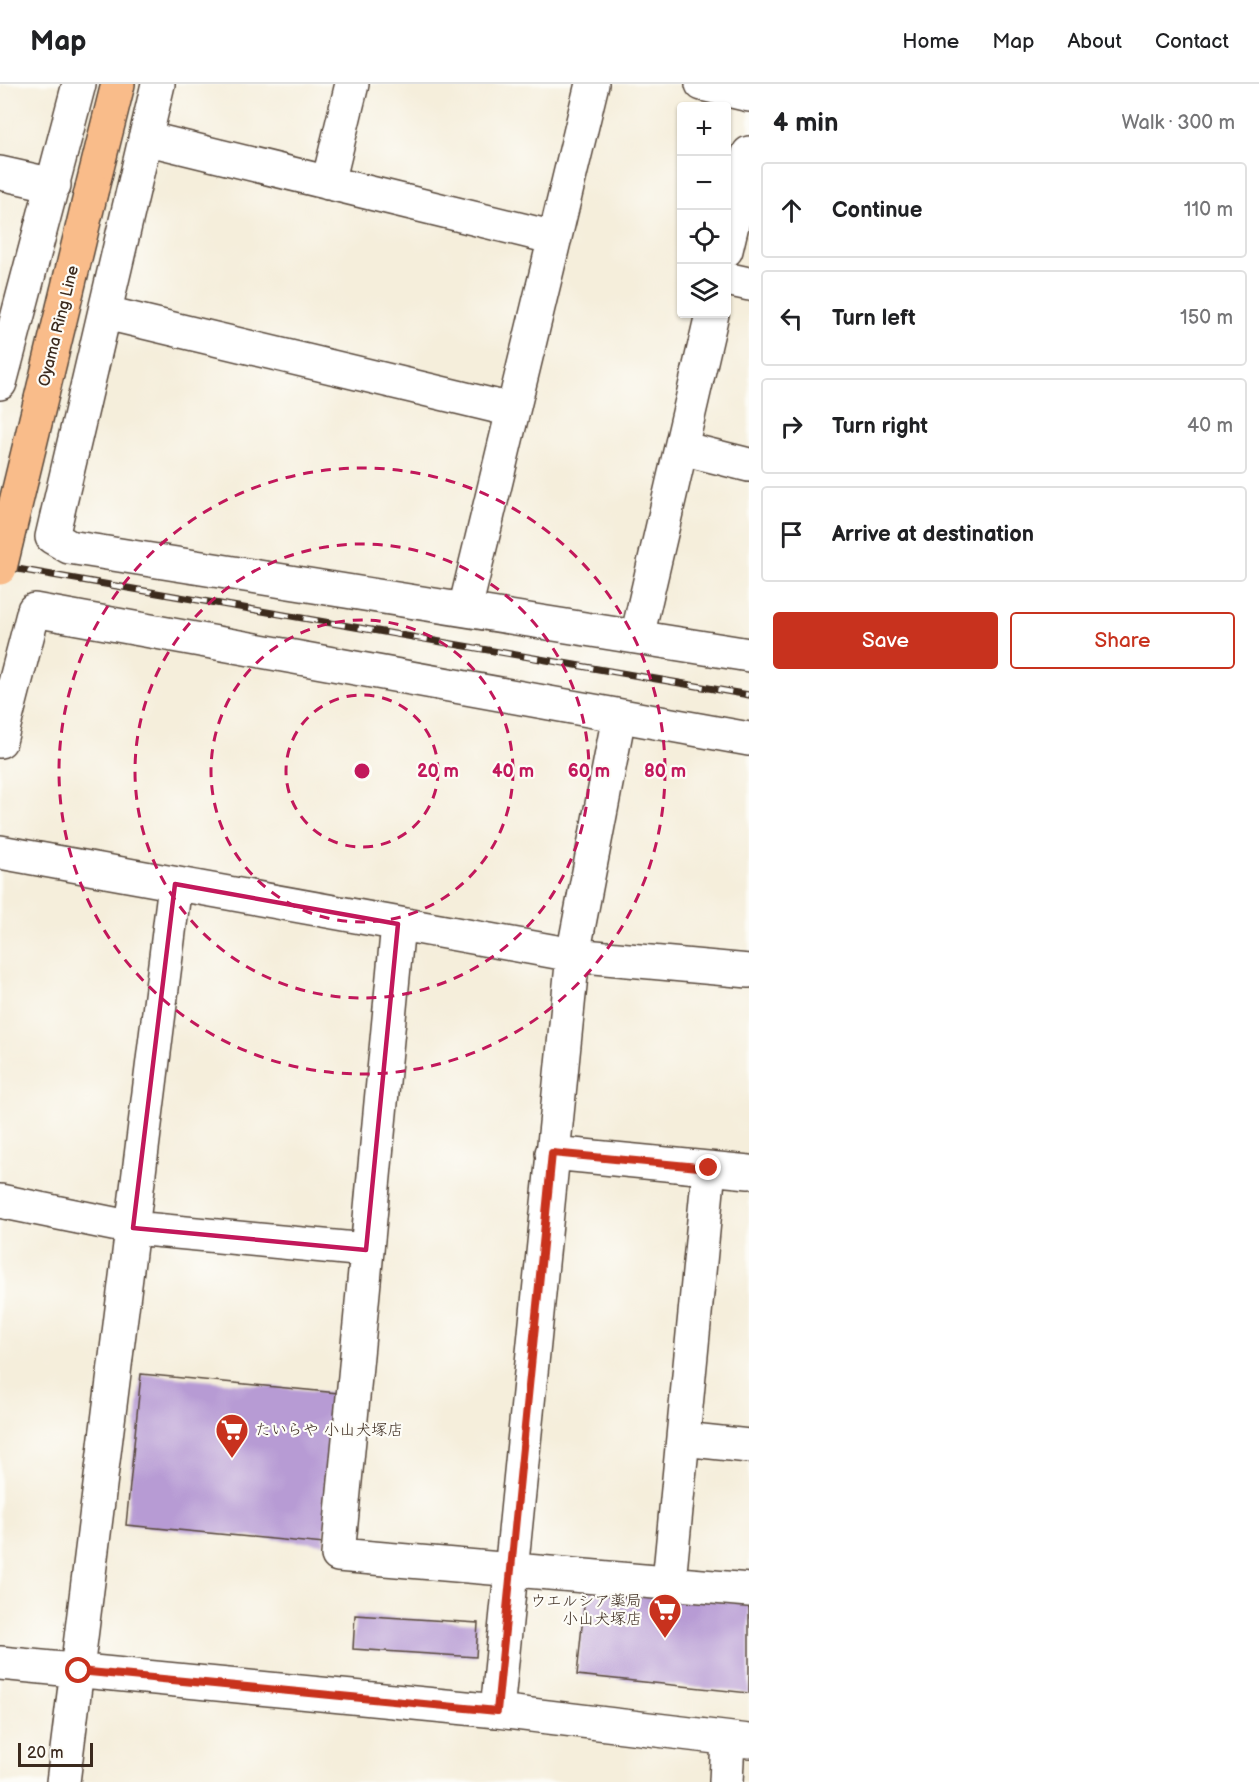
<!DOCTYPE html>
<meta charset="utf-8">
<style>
:root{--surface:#fff;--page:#f2f2f2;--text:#202124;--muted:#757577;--line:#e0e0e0;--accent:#c8321e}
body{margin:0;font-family:"Balsamiq Sans","Klee One",sans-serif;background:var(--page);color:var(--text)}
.controls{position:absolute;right:18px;top:18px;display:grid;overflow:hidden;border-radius:6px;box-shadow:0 2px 4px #0004}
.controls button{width:54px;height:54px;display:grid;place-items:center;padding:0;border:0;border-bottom:2px solid var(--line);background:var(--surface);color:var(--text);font:30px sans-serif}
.scale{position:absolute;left:18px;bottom:15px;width:75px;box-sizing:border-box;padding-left:6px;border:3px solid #3b2a1e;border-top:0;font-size:16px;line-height:21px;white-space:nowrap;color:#3b2a1e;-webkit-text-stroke:4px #fdfcf7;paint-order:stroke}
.stop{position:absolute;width:18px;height:18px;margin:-14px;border:4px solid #c8321e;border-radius:50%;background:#fff}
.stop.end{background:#c8321e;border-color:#fff;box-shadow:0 2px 6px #0008}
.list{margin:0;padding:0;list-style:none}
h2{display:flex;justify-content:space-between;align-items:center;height:78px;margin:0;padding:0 24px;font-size:26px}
h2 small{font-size:20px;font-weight:400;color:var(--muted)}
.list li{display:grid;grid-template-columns:39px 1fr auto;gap:18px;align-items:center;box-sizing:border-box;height:96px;margin:0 12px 12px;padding:0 12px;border:2px solid var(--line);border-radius:6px}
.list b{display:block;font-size:22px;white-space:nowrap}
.list em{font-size:20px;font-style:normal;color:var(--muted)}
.actions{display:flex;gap:12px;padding:18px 24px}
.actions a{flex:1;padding:14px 0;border:2px solid var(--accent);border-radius:6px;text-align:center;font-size:21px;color:var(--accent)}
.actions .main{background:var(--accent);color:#fff}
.icon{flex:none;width:33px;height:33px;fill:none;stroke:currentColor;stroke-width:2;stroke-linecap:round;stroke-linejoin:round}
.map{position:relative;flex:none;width:749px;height:1698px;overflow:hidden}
header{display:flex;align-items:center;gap:36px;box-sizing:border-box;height:84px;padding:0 30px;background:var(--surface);border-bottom:2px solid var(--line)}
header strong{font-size:28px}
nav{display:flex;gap:33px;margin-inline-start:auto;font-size:21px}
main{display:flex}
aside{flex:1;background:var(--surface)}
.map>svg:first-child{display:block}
</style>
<header>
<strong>Map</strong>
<nav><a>Home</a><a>Map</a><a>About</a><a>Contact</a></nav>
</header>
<main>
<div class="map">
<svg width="749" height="1698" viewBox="0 0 749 1698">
<rect width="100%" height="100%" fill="#fdfcf7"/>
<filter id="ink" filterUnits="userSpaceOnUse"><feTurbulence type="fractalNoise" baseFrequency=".0167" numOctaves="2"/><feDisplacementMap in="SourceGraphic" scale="12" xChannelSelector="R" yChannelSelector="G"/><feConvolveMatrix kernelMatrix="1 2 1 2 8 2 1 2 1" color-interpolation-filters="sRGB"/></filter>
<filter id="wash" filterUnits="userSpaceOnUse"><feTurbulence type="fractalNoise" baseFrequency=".008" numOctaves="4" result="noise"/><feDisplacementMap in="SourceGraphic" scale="24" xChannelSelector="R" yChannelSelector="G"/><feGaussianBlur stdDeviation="1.35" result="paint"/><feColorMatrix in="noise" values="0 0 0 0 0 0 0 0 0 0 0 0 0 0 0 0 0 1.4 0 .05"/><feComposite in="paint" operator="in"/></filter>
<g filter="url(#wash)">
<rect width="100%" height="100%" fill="#f5eedb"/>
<g id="blocks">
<path fill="#b79bd4" d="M141,1290L338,1309L324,1460L126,1441Z
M586,1502L749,1519V1609L577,1591Z
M355,1531L478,1539L476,1573L353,1565Z"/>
</g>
</g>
<g filter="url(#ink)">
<use href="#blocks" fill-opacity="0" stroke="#57473a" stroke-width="1.5"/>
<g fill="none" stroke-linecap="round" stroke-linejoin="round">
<defs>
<path id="minor" d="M158,0L52,453L69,463L749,571
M702,0L749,11
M145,54L555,154
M0,89L54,101
M328,99L352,0
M726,166L749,69
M726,195L749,200
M106,229L512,326
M0,299L79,0
M681,364L749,381
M465,525L592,0
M637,553L712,230
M0,657L34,526L749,655
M0,768L573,871L749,887
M398,840L338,1471L749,1506
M552,1069L749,1088
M0,1117L133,1144L366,1166
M683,1355L749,1362
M669,1498L709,1085
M0,1579L497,1627L749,1657
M497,1627L573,871L619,632
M63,1698L175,800
M726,1698L728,1655"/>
<path id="major" d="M92,104L118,0"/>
</defs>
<use href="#minor" stroke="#57473a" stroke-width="36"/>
<use href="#major" stroke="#57473a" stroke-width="36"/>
<use href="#minor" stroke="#fff" stroke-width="33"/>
<use href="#major" stroke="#f9bc8a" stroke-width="33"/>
<defs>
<path id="rail" d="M0,482L749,611"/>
</defs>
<use href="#rail" stroke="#3b2a1e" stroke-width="7"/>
<use href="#rail" stroke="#fdfcf7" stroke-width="4.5" stroke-dasharray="14" stroke-linecap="butt"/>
<defs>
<path id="major-bridge" d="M0,484L92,104"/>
</defs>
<use href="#major-bridge" stroke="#57473a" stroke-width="36" stroke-linecap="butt"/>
<use href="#major-bridge" stroke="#f9bc8a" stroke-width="33"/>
</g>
</g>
<g fill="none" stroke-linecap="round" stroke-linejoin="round" filter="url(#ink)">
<path stroke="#c8321e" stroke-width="8" d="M79,1587L497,1627L552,1069L709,1084"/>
</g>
<path fill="none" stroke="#c2185b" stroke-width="4.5" stroke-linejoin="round" d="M175,800L398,840L366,1166L133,1144Z"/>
<g fill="none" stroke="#c2185b" stroke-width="3" stroke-dasharray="10 8">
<circle cx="362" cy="687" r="76"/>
<circle cx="362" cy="687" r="151"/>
<circle cx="362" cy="687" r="227"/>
<circle cx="362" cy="687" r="303"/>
</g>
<defs>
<symbol id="supermarket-pin" viewBox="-11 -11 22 30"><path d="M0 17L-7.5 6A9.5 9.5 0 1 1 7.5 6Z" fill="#c8321e" stroke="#fdfcf7"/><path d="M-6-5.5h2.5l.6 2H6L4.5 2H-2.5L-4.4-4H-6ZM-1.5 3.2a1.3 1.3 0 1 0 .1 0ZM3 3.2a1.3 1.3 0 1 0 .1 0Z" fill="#fff"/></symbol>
</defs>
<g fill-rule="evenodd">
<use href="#supermarket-pin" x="213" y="1327" width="38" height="52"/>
<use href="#supermarket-pin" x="646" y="1507" width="38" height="52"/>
</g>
<g text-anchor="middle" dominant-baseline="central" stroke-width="4.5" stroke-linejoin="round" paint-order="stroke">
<g font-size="16" fill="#3b2a1e" stroke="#fdfcf7">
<text transform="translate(59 242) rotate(-76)">Oyama Ring Line</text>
</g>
<g font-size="16" fill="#3b2a1e" stroke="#fdfcf7" text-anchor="start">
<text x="255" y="1346">たいらや 小山犬塚店</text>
<text x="642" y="1517" text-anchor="end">ウエルシア薬局<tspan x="642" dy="18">小山犬塚店</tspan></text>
</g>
</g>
<circle cx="362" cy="687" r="9" fill="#c2185b" stroke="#fdfcf7" stroke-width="3"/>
<g font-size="18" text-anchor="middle" font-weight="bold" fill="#c2185b" stroke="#fdfcf7" stroke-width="4.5" stroke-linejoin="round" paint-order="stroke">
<text x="438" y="693">20 m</text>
<text x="513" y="693">40 m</text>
<text x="589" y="693">60 m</text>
<text x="665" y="693">80 m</text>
</g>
</svg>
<div class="controls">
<button>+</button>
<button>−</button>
<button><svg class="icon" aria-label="locate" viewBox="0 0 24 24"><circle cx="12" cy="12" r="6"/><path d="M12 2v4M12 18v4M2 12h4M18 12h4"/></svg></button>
<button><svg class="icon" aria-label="layers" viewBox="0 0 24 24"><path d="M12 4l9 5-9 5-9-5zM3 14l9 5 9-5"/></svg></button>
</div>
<div class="scale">20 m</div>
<div class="stop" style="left:79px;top:1587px"></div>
<div class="stop end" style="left:709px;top:1084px"></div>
</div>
<aside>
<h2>4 min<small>Walk · 300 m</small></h2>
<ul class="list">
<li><svg class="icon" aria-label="ahead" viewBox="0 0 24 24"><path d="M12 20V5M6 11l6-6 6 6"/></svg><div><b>Continue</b></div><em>110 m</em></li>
<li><svg class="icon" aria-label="left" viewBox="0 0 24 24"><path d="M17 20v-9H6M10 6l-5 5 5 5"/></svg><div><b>Turn left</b></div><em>150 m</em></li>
<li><svg class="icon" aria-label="right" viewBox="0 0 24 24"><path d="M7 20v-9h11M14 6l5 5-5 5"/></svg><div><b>Turn right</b></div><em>40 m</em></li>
<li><svg class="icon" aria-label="arrive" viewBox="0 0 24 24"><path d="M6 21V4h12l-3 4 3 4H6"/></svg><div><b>Arrive at destination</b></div></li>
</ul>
<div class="actions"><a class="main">Save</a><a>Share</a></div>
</aside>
</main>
